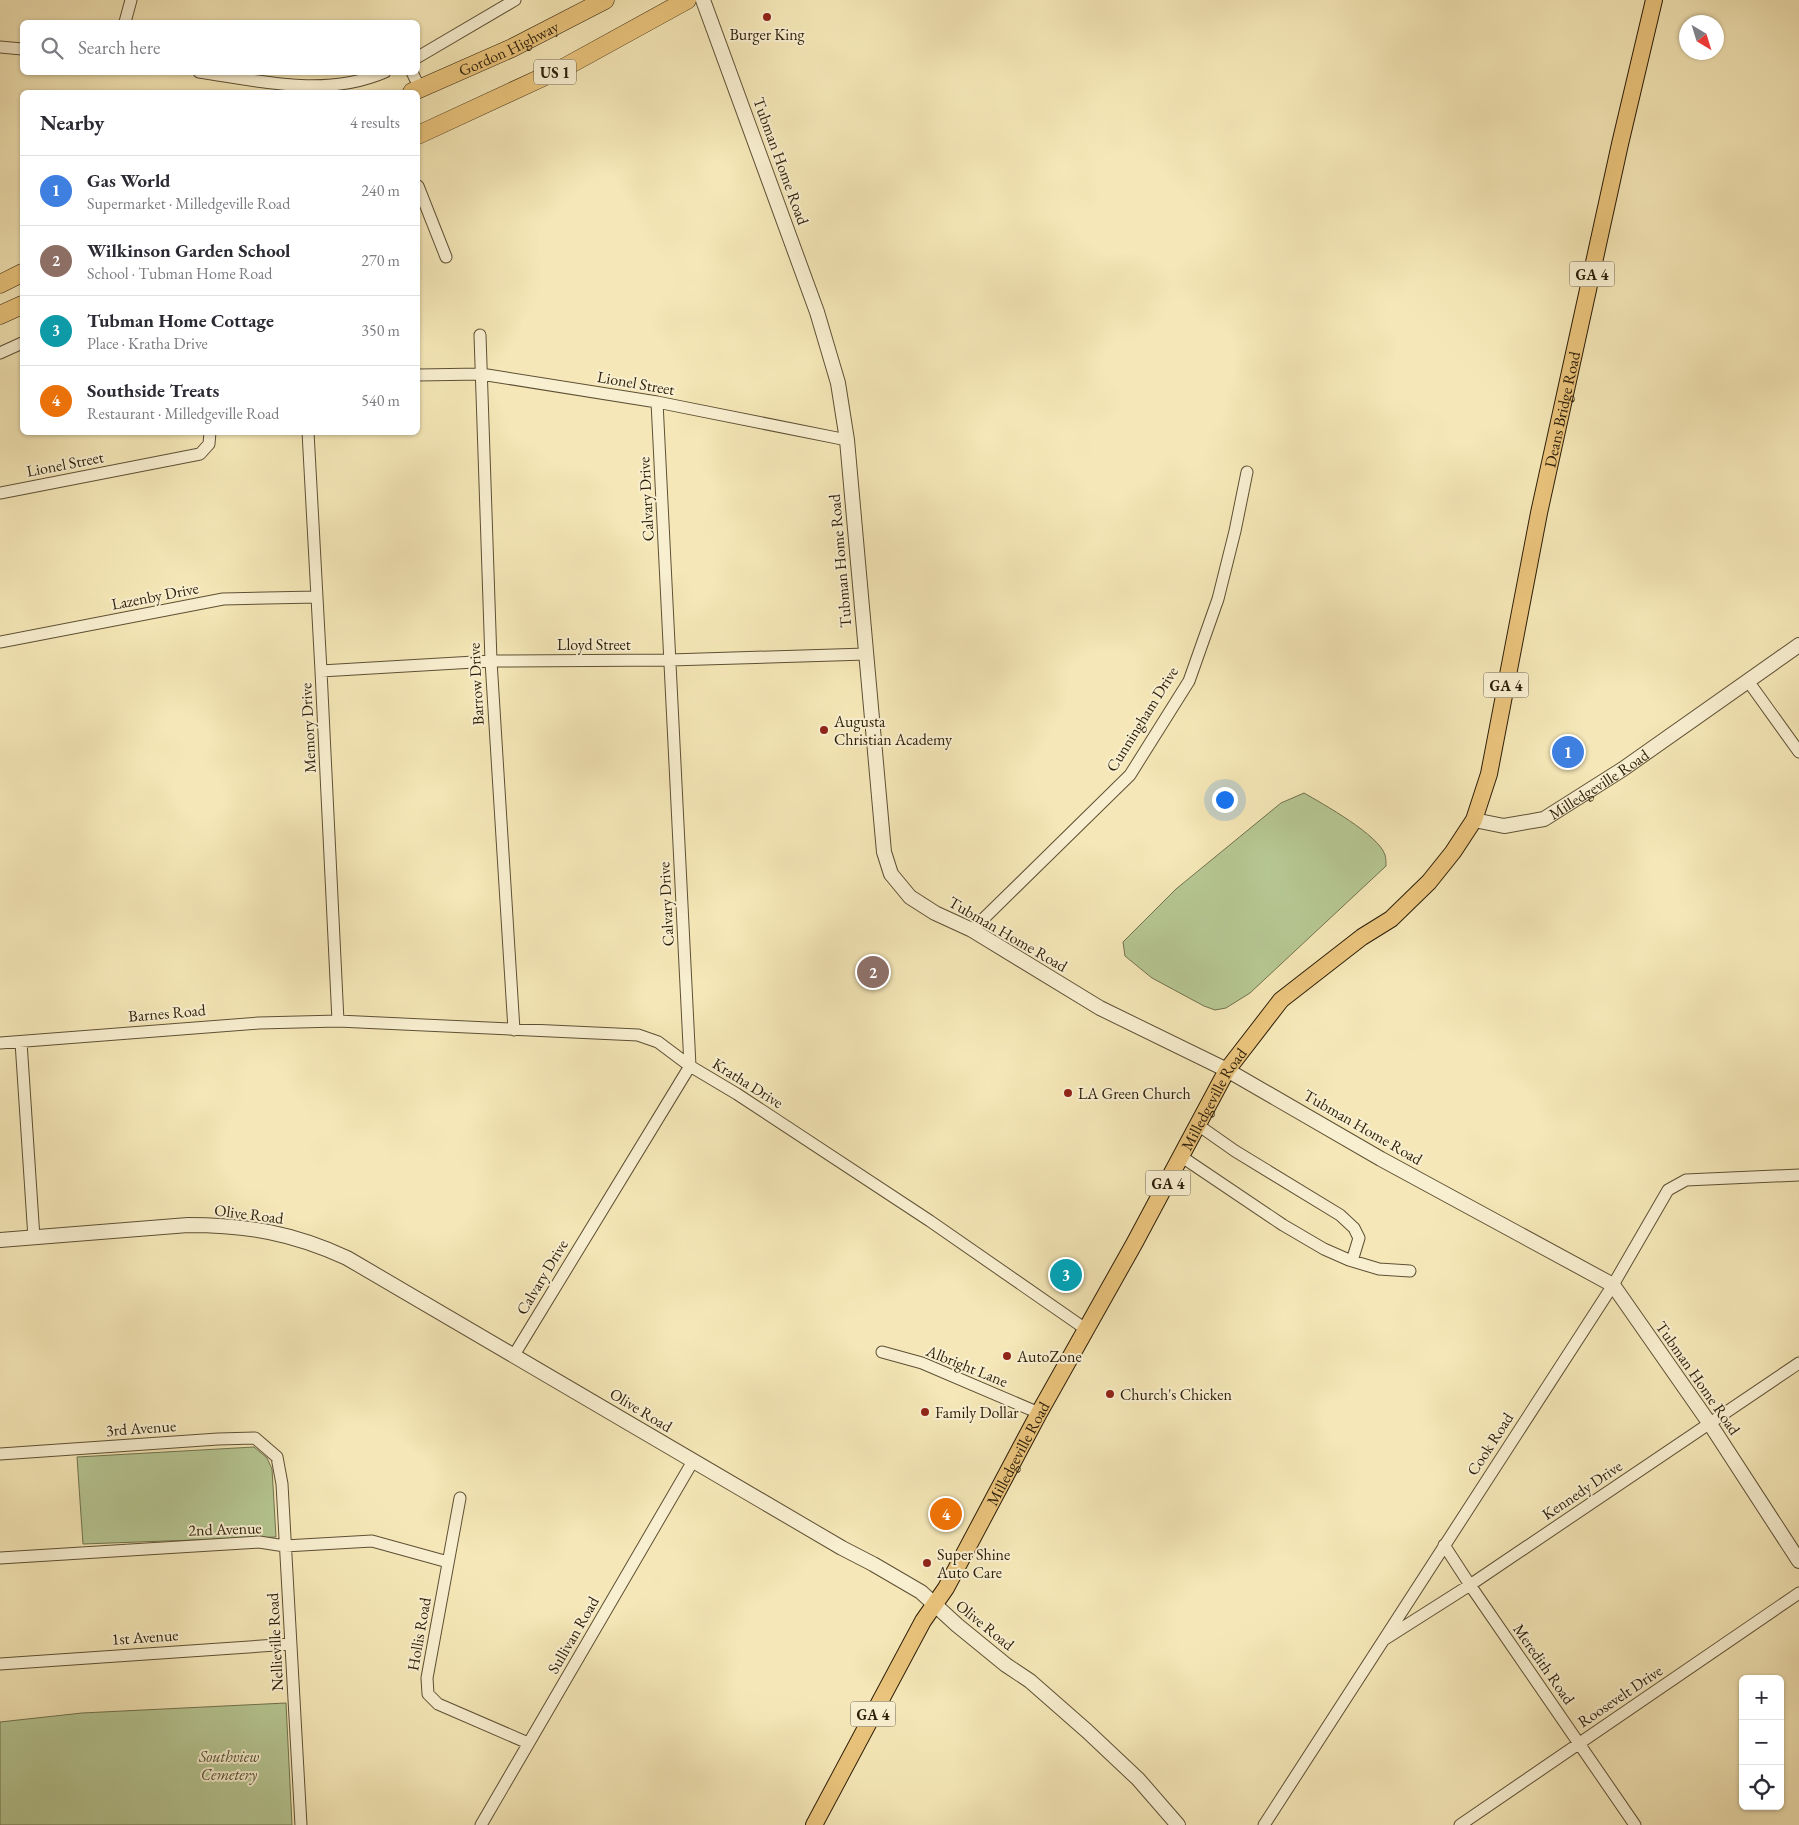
<!DOCTYPE html>
<meta charset="utf-8">
<style>
:root{--surface:#fff;--page:#f2f2f3;--text:#2b2b33;--muted:#7c7c81;--line:#e1e1e2;--accent:#8f2418}
body{margin:0;font-family:"EB Garamond",serif;background:var(--page);color:var(--text)}
.controls{position:absolute;right:15px;bottom:15px;display:grid;overflow:hidden;border-radius:8px;box-shadow:0 1px 4px #0004}
.controls button{width:45px;height:45px;display:grid;place-items:center;padding:0;border:0;border-bottom:1px solid var(--line);background:var(--surface);color:var(--text);font:25px sans-serif}
.compass{position:absolute;left:1679px;top:15px;width:45px;height:45px;border-radius:50%;background:var(--surface);box-shadow:0 1px 4px #0004;rotate:142deg}
.you{position:absolute;left:1224px;top:799px;width:18px;height:18px;margin:-12px;border:4px solid #fff;border-radius:50%;background:#1a73e8;box-shadow:0 0 0 8px #1a73e833}
.badge{display:grid;place-items:center;width:32px;height:32px;border-radius:50%;background:var(--accent);color:#fff;font-size:16px;font-weight:700}
.pin{position:absolute;translate:-50% -50%;border:2px solid #fff;box-shadow:0 1px 5px #0006}
.list{margin:0;padding:0;list-style:none}
h2{display:flex;justify-content:space-between;align-items:center;height:65px;margin:0;padding:0 20px;font-size:21px}
h2 small{font-size:16px;font-weight:400;color:var(--muted)}
.list li{display:grid;grid-template-columns:32px 1fr auto;gap:15px;align-items:center;box-sizing:border-box;height:70px;padding:0 20px;border-top:1px solid var(--line)}
.list b{display:block;font-size:19px;white-space:nowrap}
.list p{margin:0;font-size:16px;white-space:nowrap;color:var(--muted)}
.list em{font-size:16px;font-style:normal;color:var(--muted)}
.icon{flex:none;width:28px;height:28px;fill:none;stroke:currentColor;stroke-width:2;stroke-linecap:round;stroke-linejoin:round}
.map{position:relative;flex:none;width:1799px;height:1825px;overflow:hidden}
.search{position:absolute;background:var(--surface);box-shadow:0 1px 4px #0004;left:20px;top:20px;width:400px;height:55px;display:flex;align-items:center;gap:12px;box-sizing:border-box;padding:0 18px;border-radius:8px;color:var(--muted);font-size:19px}
.panel{position:absolute;background:var(--surface);box-shadow:0 1px 4px #0004;left:20px;top:90px;width:400px;height:345px;border-radius:8px}
.map>svg:first-child{display:block}
</style>
<div class="map">
<svg width="1799" height="1825" viewBox="0 0 1799 1825">
<rect width="100%" height="100%" fill="#f5e7b7"/>
<filter id="stains"><feTurbulence type="fractalNoise" baseFrequency=".004" numOctaves="4"/><feColorMatrix values="0 0 0 0 .2 0 0 0 0 .09 0 0 0 0 .02 0 0 0 .5 -.17"/></filter>
<radialGradient id="worn" r=".72"><stop offset=".6" stop-color="#630" stop-opacity="0"/><stop offset="1" stop-color="#630" stop-opacity=".3"/></radialGradient>
<path fill="#b6c793" stroke="#71724e" d="M1304,793C1323,804 1379,835 1385,855C1386,858 1386,863 1386,866L1250,993L1226,1008L1215,1010L1204,1006L1152,978L1125,956L1123,942L1176,889L1281,803Z
M254,1447L267,1458L272,1469L276,1537L83,1544L77,1457Z
M286,1703L292,1825H0V1722L82,1713Z"/>
<g fill="none" stroke-linecap="round" stroke-linejoin="round">
<defs>
<path id="minor" d="M125,22L131,0
M0,47L22,49
M418,57L515,0
M199,72C260,81 325,98 385,72
M412,72L420,89
M418,186L446,257
M480,335L491,661L514,1030
M0,353L22,343
M418,375L481,374L657,402L847,440
M308,432L321,671L338,1021
M0,493L200,454L209,444L210,432
M0,642L223,599L317,597
M321,671L491,661L670,660L866,654
M1748,681L1799,752
M972,930L1130,775L1189,681L1218,599L1235,531L1247,472
M21,1042L34,1238
M0,1043L259,1023L338,1021L638,1035L658,1042L690,1066L737,1094L930,1221L1087,1330
M1198,1125L1235,1151L1340,1215L1354,1228L1359,1238L1352,1261
M1182,1157L1283,1225L1324,1249L1349,1260L1379,1269L1410,1271
M882,1352L922,1363L1039,1413
M514,1355L690,1066L657,402
M0,1454L218,1439L255,1438L277,1457L282,1484L301,1825
M460,1498L427,1678L428,1694L438,1704L528,1743
M1444,1545L1470,1585L1635,1825
M0,1558L259,1542L285,1546L372,1541L448,1562
M1385,1639L1470,1585L1799,1363
M0,1664L291,1644
M481,1825L693,1461
M1264,1825L1613,1285L1668,1190L1686,1180L1799,1175
M1460,1825L1799,1593"/>
<g id="tertiary">
<path d="M703,0L817,312L838,383L847,440L884,852L891,874L910,897L935,913L972,930L1100,1008L1227,1070L1381,1159L1613,1285L1710,1424L1799,1561"/>
<path id="s1" d="M1474,820L1504,826L1544,819L1623,769L1799,645"/>
<path d="M0,1240L188,1225C247,1225 293,1233 347,1258L842,1548L873,1564L921,1592L957,1625L1006,1665L1030,1681L1087,1731L1138,1779L1178,1825"/>
</g>
<g id="primary">
<path id="s2" d="M814,1825L923,1621L946,1588L1039,1413L1134,1244L1227,1070L1281,1000L1362,937L1391,919L1429,882L1453,852L1474,820L1489,774L1539,513L1620,144L1654,0"/>
</g>
<g id="trunk">
<path id="s3" d="M412,92L512,48L605,0"/>
<path d="M418,135L567,66L687,0"/>
<path d="M0,284L22,273"/>
<path d="M0,315L22,305"/>
</g>
</defs>
<use href="#minor" stroke="#5e5034" stroke-width="13"/>
<use href="#tertiary" stroke="#5e5034" stroke-width="16"/>
<use href="#primary" stroke="#2c1e09" stroke-width="18"/>
<use href="#trunk" stroke="#2c1e09" stroke-width="19"/>
<use href="#minor" stroke="#f8efd0" stroke-width="11"/>
<use href="#tertiary" stroke="#f8efd0" stroke-width="14"/>
<use href="#primary" stroke="#eac47c" stroke-width="16"/>
<use href="#trunk" stroke="#eac47c" stroke-width="18"/>
</g>
<g fill="#8f2418" stroke="#f8efd0" stroke-width="2">
<circle cx="767" cy="17" r="5"/>
<circle cx="824" cy="730" r="5"/>
<circle cx="1068" cy="1093" r="5"/>
<circle cx="1007" cy="1356" r="5"/>
<circle cx="1110" cy="1394" r="5"/>
<circle cx="925" cy="1412" r="5"/>
<circle cx="927" cy="1563" r="5"/>
</g>
<g text-anchor="middle" dominant-baseline="central" stroke-width="4" stroke-linejoin="round" paint-order="stroke">
<g fill="#f8efd0" stroke="#695d45" stroke-width="1">
<rect x="534" y="59.5" width="42" height="25" rx="4"/>
<rect x="1569.5" y="261.5" width="45" height="25" rx="4"/>
<rect x="1483.5" y="672.5" width="45" height="25" rx="4"/>
<rect x="1145.5" y="1170.5" width="45" height="25" rx="4"/>
<rect x="850.5" y="1701.5" width="45" height="25" rx="4"/>
</g>
<g font-size="15" font-weight="bold" fill="#2c1e09">
<text x="555" y="72">US 1</text>
<text x="1592" y="274">GA 4</text>
<text x="1506" y="685">GA 4</text>
<text x="1168" y="1183">GA 4</text>
<text x="873" y="1714">GA 4</text>
</g>
<g font-size="16" fill="#2c1e09" stroke="#f8efd0" text-anchor="start">
<text x="767" y="34" text-anchor="middle">Burger King</text>
<text x="834" y="721">Augusta<tspan x="834" dy="18">Christian Academy</tspan></text>
<text x="1078" y="1093">LA Green Church</text>
<text x="1017" y="1356">AutoZone</text>
<text x="1120" y="1394">Church's Chicken</text>
<text x="935" y="1412">Family Dollar</text>
<text x="937" y="1554">Super Shine<tspan x="937" dy="18">Auto Care</tspan></text>
</g>
<g font-size="16" fill="#2c1e09" stroke="#f8efd0">
<text stroke="none"><textPath href="#s3" startOffset="106">Gordon Highway</textPath></text>
<text transform="translate(781 161) rotate(70)">Tubman Home Road</text>
<text transform="translate(636 383) rotate(10)">Lionel Street</text>
<text stroke="none"><textPath href="#s2" startOffset="1636">Deans Bridge Road</textPath></text>
<text transform="translate(65 464) rotate(-11)">Lionel Street</text>
<text transform="translate(646 499) rotate(-93)">Calvary Drive</text>
<text transform="translate(840 561) rotate(-95)">Tubman Home Road</text>
<text transform="translate(155 596) rotate(-11)">Lazenby Drive</text>
<text x="594" y="644">Lloyd Street</text>
<text transform="translate(476 684) rotate(-93)">Barrow Drive</text>
<text transform="translate(1142 719) rotate(-58)">Cunningham Drive</text>
<text transform="translate(308 728) rotate(-93)">Memory Drive</text>
<text stroke="none"><textPath href="#s1" startOffset="136">Milledgeville Road</textPath></text>
<text transform="translate(666 904) rotate(-93)">Calvary Drive</text>
<text transform="translate(1008 934) rotate(30)">Tubman Home Road</text>
<text transform="translate(167 1013) rotate(-5)">Barnes Road</text>
<text transform="translate(748 1083) rotate(32)">Kratha Drive</text>
<text stroke="none"><textPath href="#s2" startOffset="829">Milledgeville Road</textPath></text>
<text transform="translate(1363 1127) rotate(30)">Tubman Home Road</text>
<text transform="translate(249 1214) rotate(7)">Olive Road</text>
<text transform="translate(542 1277) rotate(-59)">Calvary Drive</text>
<text transform="translate(967 1366) rotate(22)">Albright Lane</text>
<text transform="translate(1698 1378) rotate(55)">Tubman Home Road</text>
<text transform="translate(641 1410) rotate(31)">Olive Road</text>
<text transform="translate(141 1428) rotate(-4)">3rd Avenue</text>
<text transform="translate(1490 1444) rotate(-57)">Cook Road</text>
<text stroke="none"><textPath href="#s2" startOffset="424">Milledgeville Road</textPath></text>
<text transform="translate(1582 1490) rotate(-34)">Kennedy Drive</text>
<text transform="translate(225 1529) rotate(-2)">2nd Avenue</text>
<text transform="translate(985 1625) rotate(39)">Olive Road</text>
<text transform="translate(419 1634) rotate(-80)">Hollis Road</text>
<text transform="translate(573 1635) rotate(-60)">Sullivan Road</text>
<text transform="translate(145 1637) rotate(-4)">1st Avenue</text>
<text transform="translate(275 1642) rotate(-93)">Nellieville Road</text>
<text transform="translate(1544 1664) rotate(55)">Meredith Road</text>
<text transform="translate(1620 1696) rotate(-34)">Roosevelt Drive</text>
</g>
<g font-size="16" font-style="italic" fill="#555132" stroke="#f8efd0">
<text x="229" y="1756">Southview<tspan x="229" dy="18">Cemetery</tspan></text>
</g>
</g>
<rect width="100%" height="100%" filter="url(#stains)"/>
<rect width="100%" height="100%" fill="url(#worn)"/>
</svg>
<div class="controls">
<button>+</button>
<button>−</button>
<button><svg class="icon" aria-label="locate" viewBox="0 0 24 24"><circle cx="12" cy="12" r="6"/><path d="M12 2v4M12 18v4M2 12h4M18 12h4"/></svg></button>
</div>
<svg class="compass" viewBox="-18 -18 36 36"><path d="M0-13l5 13h-10z" fill="#e53935"/><path d="M0 13l5-13h-10z" fill="#7c7c81"/></svg>
<div class="you"></div>
<div class="pin badge" style="left:1568px;top:752px;background:#3f7fe0">1</div>
<div class="pin badge" style="left:873px;top:972px;background:#8d6e63">2</div>
<div class="pin badge" style="left:1066px;top:1275px;background:#0f9aa8">3</div>
<div class="pin badge" style="left:946px;top:1514px;background:#e8710a">4</div>
<div class="search"><svg class="icon" aria-label="search" viewBox="0 0 24 24"><circle cx="10" cy="10" r="6"/><path d="M15 15l6 6"/></svg>Search here</div>
<section class="panel">
<h2>Nearby<small>4 results</small></h2>
<ul class="list">
<li><span class="badge" style="background:#3f7fe0">1</span><div><b>Gas World</b><p>Supermarket · Milledgeville Road</p></div><em>240 m</em></li>
<li><span class="badge" style="background:#8d6e63">2</span><div><b>Wilkinson Garden School</b><p>School · Tubman Home Road</p></div><em>270 m</em></li>
<li><span class="badge" style="background:#0f9aa8">3</span><div><b>Tubman Home Cottage</b><p>Place · Kratha Drive</p></div><em>350 m</em></li>
<li><span class="badge" style="background:#e8710a">4</span><div><b>Southside Treats</b><p>Restaurant · Milledgeville Road</p></div><em>540 m</em></li>
</ul>
</section>
</div>
